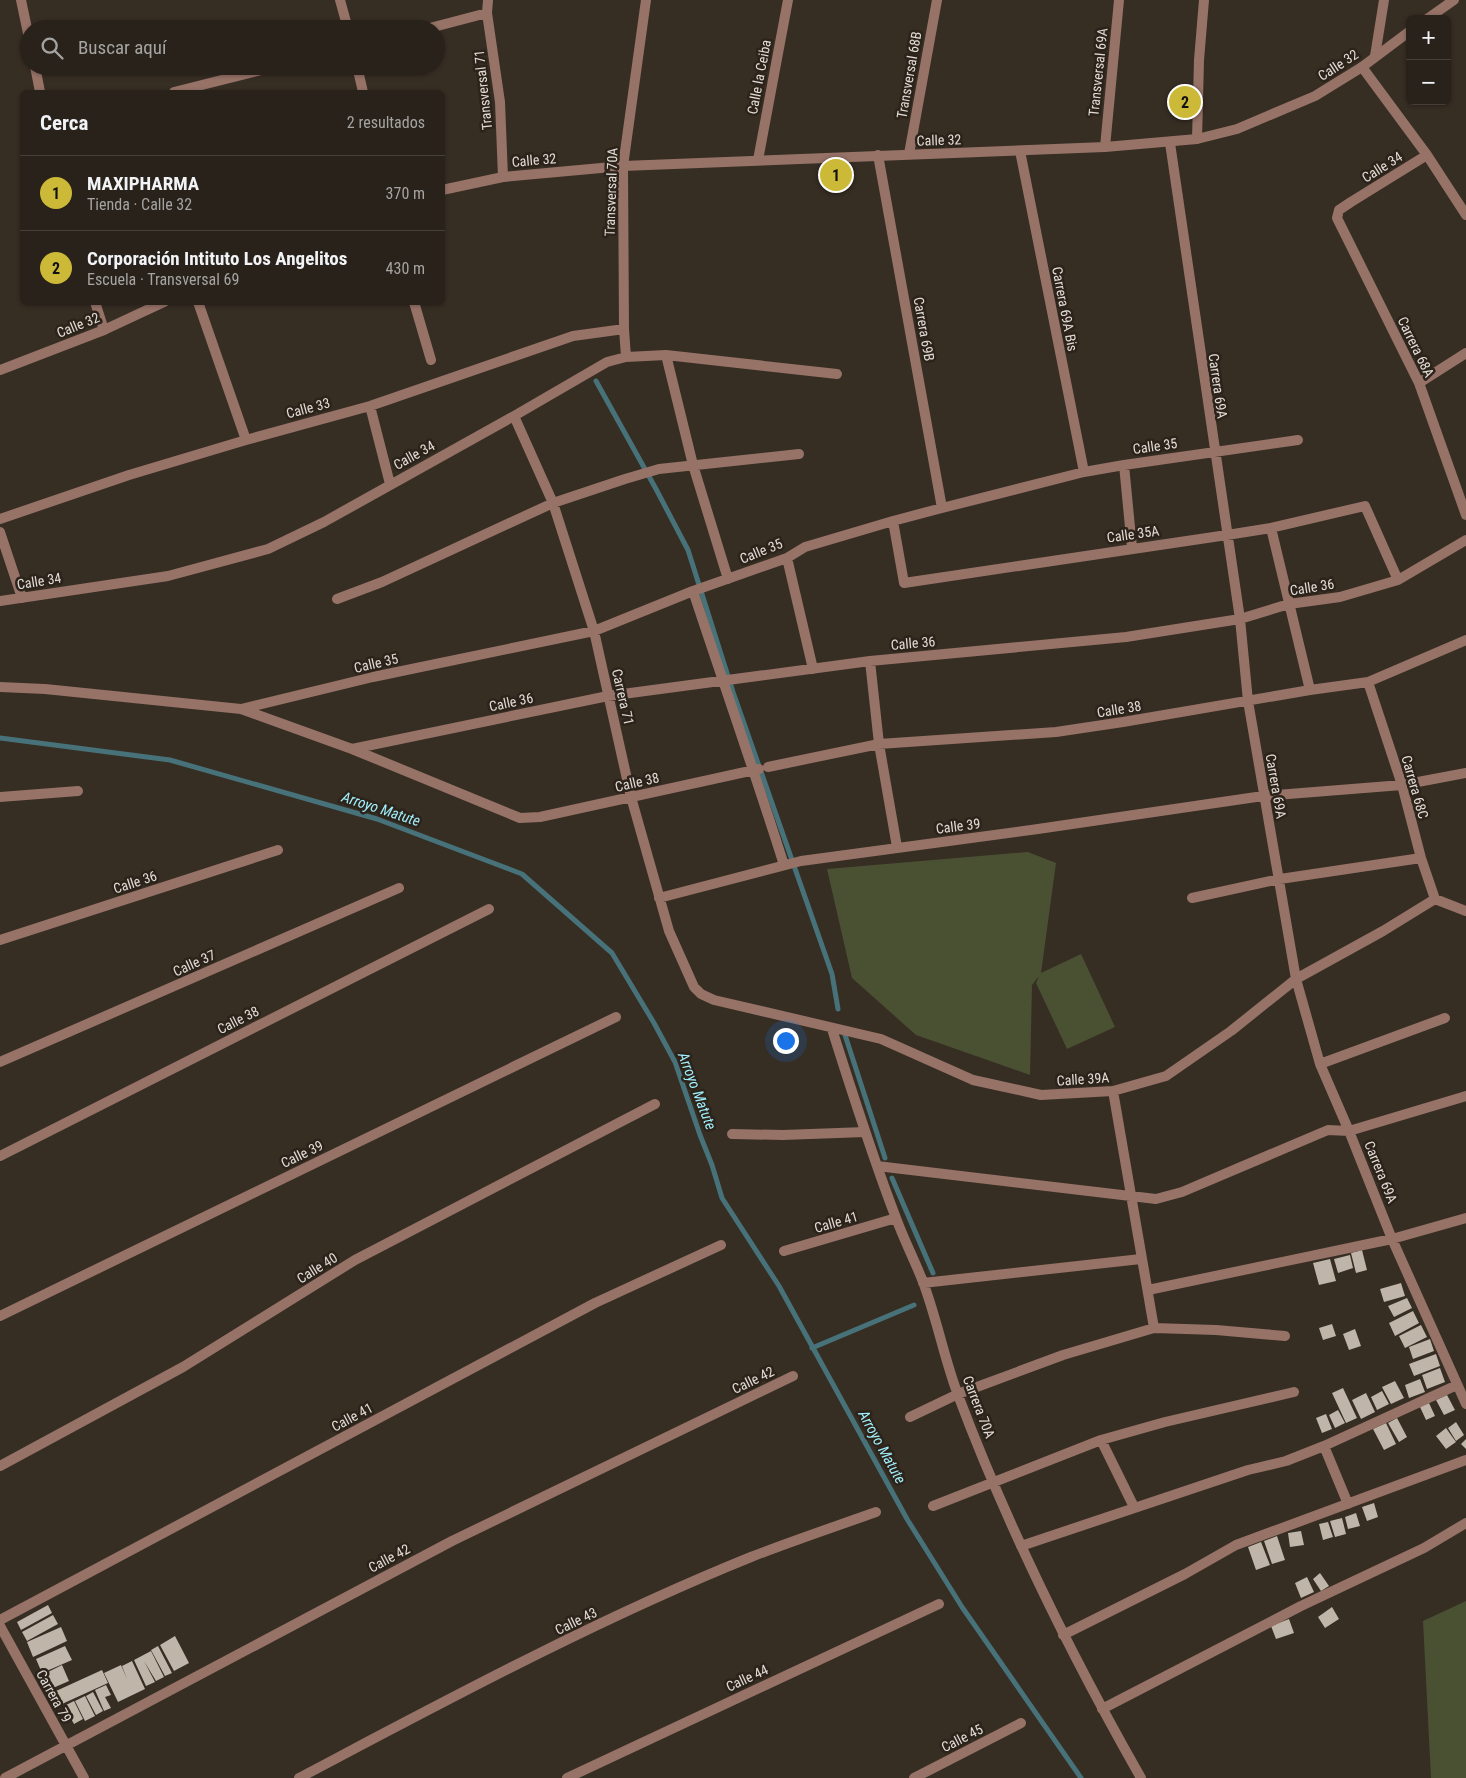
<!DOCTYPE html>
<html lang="es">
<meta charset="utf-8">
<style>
:root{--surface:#28221a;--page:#302a23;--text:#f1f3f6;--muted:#a5a4a2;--line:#443f39;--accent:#cdb938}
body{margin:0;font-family:"Roboto Condensed",sans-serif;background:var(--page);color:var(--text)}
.controls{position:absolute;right:15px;top:15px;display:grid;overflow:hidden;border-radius:8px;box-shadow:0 1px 4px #0004}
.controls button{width:45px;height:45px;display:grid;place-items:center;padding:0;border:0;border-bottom:1px solid var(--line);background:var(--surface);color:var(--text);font:25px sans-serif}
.you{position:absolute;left:785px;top:1040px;width:18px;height:18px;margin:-12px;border:4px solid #fff;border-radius:50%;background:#1a73e8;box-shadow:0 0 0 8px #1a73e833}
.badge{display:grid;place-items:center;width:32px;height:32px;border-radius:50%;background:var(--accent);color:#111;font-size:16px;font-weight:700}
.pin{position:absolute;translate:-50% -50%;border:2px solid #fff;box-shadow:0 1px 5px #0006}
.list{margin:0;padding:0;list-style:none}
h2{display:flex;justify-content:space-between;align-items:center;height:65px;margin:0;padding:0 20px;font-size:21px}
h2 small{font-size:16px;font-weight:400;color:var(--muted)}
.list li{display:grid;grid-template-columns:32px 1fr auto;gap:15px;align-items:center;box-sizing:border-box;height:75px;padding:0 20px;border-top:1px solid var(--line)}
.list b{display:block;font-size:19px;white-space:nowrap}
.list p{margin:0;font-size:16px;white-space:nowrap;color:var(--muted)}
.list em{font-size:16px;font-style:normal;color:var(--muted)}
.icon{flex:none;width:28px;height:28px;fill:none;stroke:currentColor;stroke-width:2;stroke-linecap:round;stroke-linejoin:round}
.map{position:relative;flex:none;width:1466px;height:1778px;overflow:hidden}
.search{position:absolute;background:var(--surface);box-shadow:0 1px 4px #0004;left:20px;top:20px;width:425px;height:55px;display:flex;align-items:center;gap:12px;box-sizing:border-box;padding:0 18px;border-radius:28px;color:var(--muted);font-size:19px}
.panel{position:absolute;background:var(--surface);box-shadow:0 1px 4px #0004;left:20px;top:90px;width:425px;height:215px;border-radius:8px}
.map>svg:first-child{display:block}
</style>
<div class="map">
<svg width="1466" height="1778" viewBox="0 0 1466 1778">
<rect width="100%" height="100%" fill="#362d23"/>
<path fill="#4a5133" d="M1028,852L1056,863L1041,973L1081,954L1115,1027L1067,1049L1036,983L1039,976L1032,985L1030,1075L916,1035L852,978L827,869Z
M1466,1601V1778H1431L1423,1621Z"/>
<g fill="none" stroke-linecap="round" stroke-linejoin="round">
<path stroke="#47727a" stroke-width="5" d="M596,381L656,489L688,550L733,692L832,974L838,1009
M0,738L170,760L377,819L522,874L612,953L654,1023L675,1062L700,1135L712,1165L722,1198L779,1286L907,1519L962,1607L1081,1778
M845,1035L885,1158
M892,1178L933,1273
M812,1348L914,1305"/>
</g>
<path fill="#bfb5a8" d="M1362,1250L1367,1270L1356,1273L1351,1253Z
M1350,1255L1353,1268L1338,1273L1334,1259Z
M1330,1259L1336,1281L1319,1285L1313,1263Z
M1401,1283L1405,1296L1384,1302L1380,1289Z
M1407,1298L1412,1308L1394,1317L1388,1306Z
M1413,1311L1419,1323L1395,1336L1389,1323Z
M1332,1324L1336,1336L1323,1340L1319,1328Z
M1421,1325L1427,1337L1405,1348L1399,1336Z
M1355,1329L1361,1346L1349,1350L1343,1334Z
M1430,1339L1434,1351L1413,1359L1409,1347Z
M1436,1354L1440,1366L1414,1376L1409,1364Z
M1440,1368L1445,1382L1427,1389L1422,1375Z
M1420,1379L1425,1392L1409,1398L1405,1385Z
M1395,1381L1404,1398L1391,1404L1382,1387Z
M1343,1388L1357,1418L1346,1423L1332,1393Z
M1382,1391L1389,1404L1377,1410L1371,1397Z
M1366,1393L1375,1412L1361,1419L1352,1400Z
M1447,1395L1455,1410L1444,1415L1436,1400Z
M1429,1403L1435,1416L1426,1420L1420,1407Z
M1338,1410L1345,1423L1335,1428L1329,1415Z
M1326,1414L1332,1429L1322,1433L1316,1418Z
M1397,1418L1407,1437L1399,1442L1388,1423Z
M1456,1422L1464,1435L1456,1441L1448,1428Z
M1386,1423L1396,1444L1384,1450L1373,1429Z
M1446,1428L1456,1442L1446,1449L1436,1436Z
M1466,1439V1449L1461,1444Z
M1374,1503L1378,1517L1367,1521L1362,1507Z
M1356,1513L1360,1526L1348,1529L1345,1517Z
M1342,1518L1346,1534L1335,1537L1330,1521Z
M1328,1522L1333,1537L1323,1540L1319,1524Z
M1301,1531L1304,1545L1290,1547L1288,1533Z
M1277,1536L1285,1560L1272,1564L1264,1541Z
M1261,1542L1270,1565L1256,1570L1248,1547Z
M1320,1573L1329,1586L1321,1591L1313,1579Z
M1307,1577L1314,1592L1301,1598L1295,1583Z
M48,1605L52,1613L21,1630L17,1622Z
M1332,1607L1339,1619L1325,1628L1318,1617Z
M53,1615L58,1624L27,1641L22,1632Z
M1289,1619L1294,1633L1276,1639L1271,1626Z
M61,1627L67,1641L33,1657L27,1642Z
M175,1636L189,1663L174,1671L160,1645Z
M65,1646L72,1660L42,1673L36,1659Z
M158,1646L172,1673L165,1676L151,1650Z
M151,1651L164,1677L156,1681L144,1661L155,1682L146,1686L134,1660Z
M132,1661L145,1689L118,1702L104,1673L121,1665L127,1679L122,1666Z
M62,1665L69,1681L53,1688L46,1673Z
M102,1670L108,1683L62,1704L56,1691Z
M106,1685L111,1695L105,1697L111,1708L104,1711L95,1690Z
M93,1692L103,1711L96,1715L86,1696Z
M85,1696L95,1716L85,1721L75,1701Z
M74,1701L83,1719L74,1724L64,1706Z"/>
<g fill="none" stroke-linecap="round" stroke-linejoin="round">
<path stroke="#967267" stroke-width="10" d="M21,0L29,38
M340,0L348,29
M488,0L487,13L500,102L503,177
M426,29L487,13
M1375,56L1384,0
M35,66L40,92
M357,66L363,92
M1362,67L1427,155L1466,215
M174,92L277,66
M1197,139L1199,60L1204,0
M1170,143L1240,619L1248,701L1296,979L1320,1064L1349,1131L1392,1239L1466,1404
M1105,147L1119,0
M1020,151L1084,472
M909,154L937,0
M878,155L942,508
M1427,155L1351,202L1339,210L1337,218L1419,383L1466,515
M758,160L788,0
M95,302L104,330
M198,302L246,440
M414,302L431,360
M666,355L693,465L728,579
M626,357L624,329L623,166L646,0
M1419,383L1466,353
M370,406L390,484
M514,416L553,503L594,631L631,797L669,931L694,987L701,994L714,1000L881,1039L973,1080L1041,1095L1113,1091L1166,1076L1231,1031L1296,979L1383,931L1435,899L1466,911
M1124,465L1132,548
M0,519L129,475L246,440L370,406L573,336L624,329
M893,521L904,583L1227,535L1271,528L1365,506L1398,580
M1271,528L1310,690
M0,532L22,598
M787,558L813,669
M693,591C723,682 755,773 784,865
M337,599L382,582L553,503L625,479L659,469L799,454
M0,601L168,576L268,549L324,522L514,416L607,362L626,357L666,355L837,374
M870,661L879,744L897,847
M1368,682L1402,785L1421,858L1435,899
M0,687L45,689L241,709L352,749L520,818L540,817L759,769
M241,709L373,677L594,631L693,591L787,558L805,547L893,521L942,508L1084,472L1124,465L1298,440
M352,749L608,696L870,661L1126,637L1240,619L1289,604L1340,597L1398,580L1466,540
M768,767L879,744L1056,732L1123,722L1310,690L1368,682L1466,640
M0,797L78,791
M659,898L801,861L1038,829L1263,796L1402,785L1466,773
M1192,898L1280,879L1421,858
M0,940L278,850
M832,1029C852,1092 872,1156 896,1218C904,1240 915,1261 923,1282C937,1319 944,1358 958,1395C1008,1528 1071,1655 1141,1778
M0,1062L399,888
M1320,1064L1445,1018
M1113,1091L1154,1328
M732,1134L783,1135L865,1132
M0,1156L489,909
M877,1166L1156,1199L1182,1192L1328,1130L1349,1131L1466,1096
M784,1251L896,1218
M923,1283L1141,1259
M1148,1290L1392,1239L1466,1218
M0,1316L616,1017
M910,1417L958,1394L1063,1355L1154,1328L1216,1330L1285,1336
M1101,1440L1134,1507
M1324,1446L1348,1504
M0,1466L183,1367L355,1260L655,1104
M933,1506L1101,1440L1165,1422L1294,1392
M1021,1546L1248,1470L1286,1461L1324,1446L1457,1385
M0,1620L595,1303L721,1245
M0,1626L84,1778
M1063,1635L1185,1574L1236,1545L1466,1460
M1102,1709L1301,1606L1424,1548L1466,1523
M5,1778L452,1541L793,1376
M299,1778C447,1700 595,1620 751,1557C792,1541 834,1527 876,1512
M567,1778L939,1604
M914,1778L1021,1723"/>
<path stroke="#967267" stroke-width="10" d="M1427,19L1454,0
M442,190L503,177L623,166L1105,147L1197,139L1237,129L1315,96L1362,67L1410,31
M0,370L104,330L164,302"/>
</g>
<g text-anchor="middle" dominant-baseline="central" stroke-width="5" stroke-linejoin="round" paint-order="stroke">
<g font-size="14" fill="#e2dcd6" stroke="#2c231a">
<text transform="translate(1338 65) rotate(-33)">Calle 32</text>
<text transform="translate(1098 72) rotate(-84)">Transversal 69A</text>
<text transform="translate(909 75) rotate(-80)">Transversal 68B</text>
<text transform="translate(759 77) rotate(-79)">Calle la Ceiba</text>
<text transform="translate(483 90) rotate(-96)">Transversal 71</text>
<text transform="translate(939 140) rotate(-2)">Calle 32</text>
<text transform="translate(534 160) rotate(-5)">Calle 32</text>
<text transform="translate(1382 167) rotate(-32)">Calle 34</text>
<text transform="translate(611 192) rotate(-88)">Transversal 70A</text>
<text transform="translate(1065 309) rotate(79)">Carrera 69A Bis</text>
<text transform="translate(78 325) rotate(-22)">Calle 32</text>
<text transform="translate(924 329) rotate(80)">Carrera 69B</text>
<text transform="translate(1416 347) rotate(64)">Carrera 68A</text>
<text transform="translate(1218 386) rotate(82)">Carrera 69A</text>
<text transform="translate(308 408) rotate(-15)">Calle 33</text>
<text transform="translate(1155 446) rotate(-8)">Calle 35</text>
<text transform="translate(414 455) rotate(-29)">Calle 34</text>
<text transform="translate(1133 534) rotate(-8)">Calle 35A</text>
<text transform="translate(761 551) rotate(-22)">Calle 35</text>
<text transform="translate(39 581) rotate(-9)">Calle 34</text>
<text transform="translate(1312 587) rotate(-9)">Calle 36</text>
<text transform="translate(913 643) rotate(-5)">Calle 36</text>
<text transform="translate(376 663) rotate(-13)">Calle 35</text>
<text transform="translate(623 697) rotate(77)">Carrera 71</text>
<text transform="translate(511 702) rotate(-12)">Calle 36</text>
<text transform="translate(1119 709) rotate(-9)">Calle 38</text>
<text transform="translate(637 782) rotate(-13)">Calle 38</text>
<text transform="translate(1276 786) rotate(80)">Carrera 69A</text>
<text transform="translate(1415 787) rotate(74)">Carrera 68C</text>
<text transform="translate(958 826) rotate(-7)">Calle 39</text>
<text transform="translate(135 882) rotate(-18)">Calle 36</text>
<text transform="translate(194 963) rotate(-24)">Calle 37</text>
<text transform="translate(238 1020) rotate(-27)">Calle 38</text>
<text transform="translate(1083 1079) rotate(-4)">Calle 39A</text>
<text transform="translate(302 1154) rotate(-26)">Calle 39</text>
<text transform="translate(1381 1172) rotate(68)">Carrera 69A</text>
<text transform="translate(836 1222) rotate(-16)">Calle 41</text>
<text transform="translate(317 1268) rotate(-32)">Calle 40</text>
<text transform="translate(753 1380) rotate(-26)">Calle 42</text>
<text transform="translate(979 1407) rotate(69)">Carrera 70A</text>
<text transform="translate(352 1417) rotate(-28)">Calle 41</text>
<text transform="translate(389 1558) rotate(-28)">Calle 42</text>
<text transform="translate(576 1621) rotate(-26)">Calle 43</text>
<text transform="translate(747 1678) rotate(-25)">Calle 44</text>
<text transform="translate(54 1696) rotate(61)">Carrera 79</text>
<text transform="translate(962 1738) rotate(-27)">Calle 45</text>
</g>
<g font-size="15" font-style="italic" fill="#a0effc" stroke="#2c231a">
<text transform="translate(381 809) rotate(18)">Arroyo Matute</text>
<text transform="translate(697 1091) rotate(69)">Arroyo Matute</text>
<text transform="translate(882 1447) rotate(61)">Arroyo Matute</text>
</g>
</g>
</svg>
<div class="controls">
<button>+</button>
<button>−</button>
</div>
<div class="you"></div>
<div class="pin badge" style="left:836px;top:175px">1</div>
<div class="pin badge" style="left:1185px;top:102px">2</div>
<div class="search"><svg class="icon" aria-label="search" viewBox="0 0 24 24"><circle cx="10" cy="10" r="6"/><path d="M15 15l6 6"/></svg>Buscar aquí</div>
<section class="panel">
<h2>Cerca<small>2 resultados</small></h2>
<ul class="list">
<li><span class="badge">1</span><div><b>MAXIPHARMA</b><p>Tienda · Calle 32</p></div><em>370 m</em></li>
<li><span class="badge">2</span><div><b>Corporación Intituto Los Angelitos</b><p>Escuela · Transversal 69</p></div><em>430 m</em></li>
</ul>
</section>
</div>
